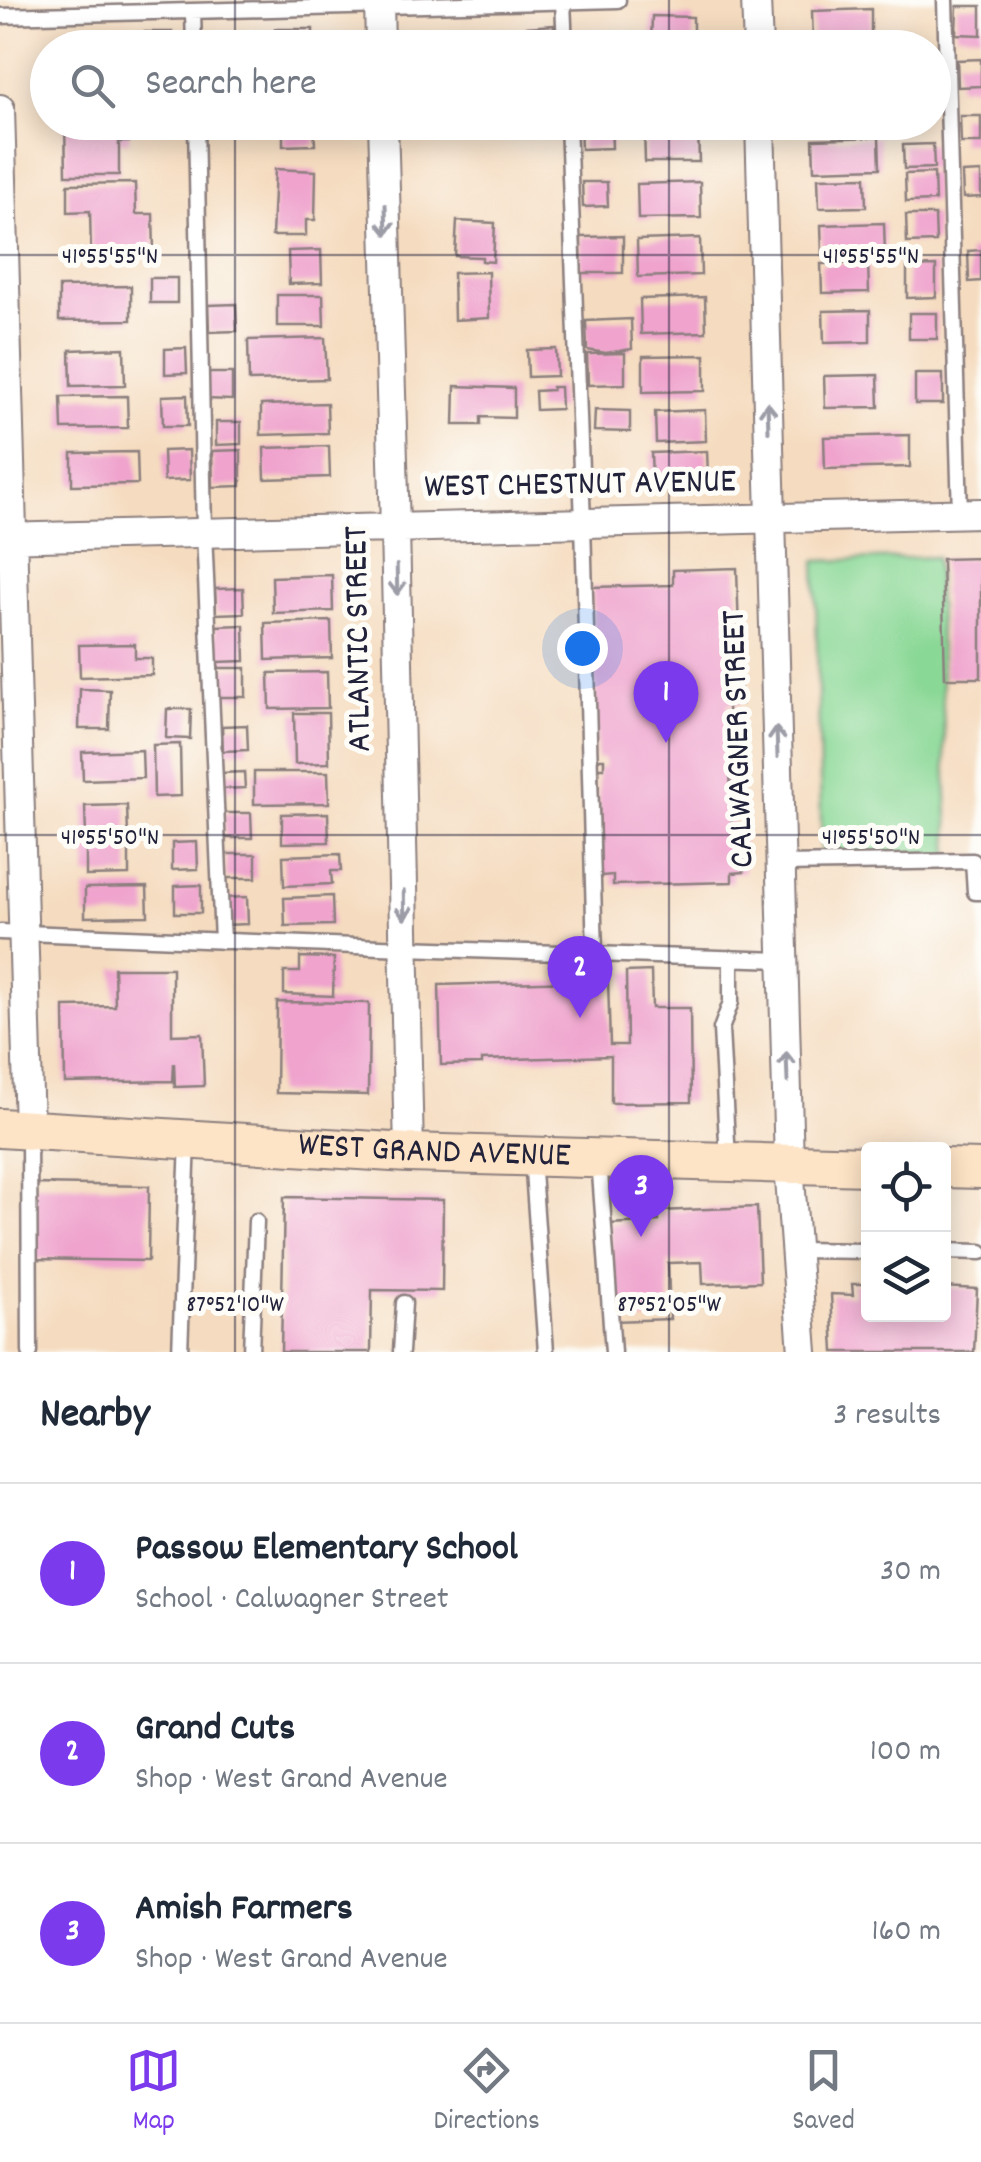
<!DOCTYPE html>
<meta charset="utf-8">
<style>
:root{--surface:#fff;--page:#f6f6f7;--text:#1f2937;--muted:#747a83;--line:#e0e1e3;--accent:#7c3aed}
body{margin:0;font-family:Dekko,sans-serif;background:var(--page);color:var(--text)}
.controls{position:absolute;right:30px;bottom:30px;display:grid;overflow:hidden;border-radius:10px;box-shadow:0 5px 25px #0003}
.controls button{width:90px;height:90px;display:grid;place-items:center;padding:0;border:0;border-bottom:2px solid var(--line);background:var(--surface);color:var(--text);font:50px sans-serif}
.you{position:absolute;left:582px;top:648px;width:35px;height:35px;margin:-25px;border:8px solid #fff;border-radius:50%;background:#1a73e8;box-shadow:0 0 0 15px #1a73e833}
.badge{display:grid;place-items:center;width:65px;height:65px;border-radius:50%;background:var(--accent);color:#fff;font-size:32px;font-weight:700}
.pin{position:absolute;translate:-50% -82px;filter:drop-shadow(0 2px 5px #0008)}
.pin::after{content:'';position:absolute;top:52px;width:35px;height:30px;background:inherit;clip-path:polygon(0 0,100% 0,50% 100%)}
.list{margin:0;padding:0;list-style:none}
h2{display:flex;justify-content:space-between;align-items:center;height:130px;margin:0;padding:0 40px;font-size:42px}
h2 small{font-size:32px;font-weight:400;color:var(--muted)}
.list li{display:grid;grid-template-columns:65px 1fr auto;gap:30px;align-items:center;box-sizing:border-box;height:180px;padding:0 40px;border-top:2px solid var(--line)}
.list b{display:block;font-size:38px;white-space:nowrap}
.list p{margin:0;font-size:32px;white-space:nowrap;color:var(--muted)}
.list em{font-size:32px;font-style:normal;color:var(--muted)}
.icon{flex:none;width:55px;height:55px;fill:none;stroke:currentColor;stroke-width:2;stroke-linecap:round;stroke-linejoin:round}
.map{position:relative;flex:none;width:981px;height:1352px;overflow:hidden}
.search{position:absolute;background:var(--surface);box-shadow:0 5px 25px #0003;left:30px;right:30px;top:30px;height:110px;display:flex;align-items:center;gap:25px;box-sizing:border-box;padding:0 35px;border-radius:55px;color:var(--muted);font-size:38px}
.sheet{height:670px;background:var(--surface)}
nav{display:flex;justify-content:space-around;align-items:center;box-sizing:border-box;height:140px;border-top:2px solid var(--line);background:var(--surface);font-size:28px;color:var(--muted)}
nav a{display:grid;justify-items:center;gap:5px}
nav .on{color:var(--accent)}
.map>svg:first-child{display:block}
</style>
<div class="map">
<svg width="981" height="1352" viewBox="0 0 981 1352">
<rect width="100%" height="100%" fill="#fdfcf7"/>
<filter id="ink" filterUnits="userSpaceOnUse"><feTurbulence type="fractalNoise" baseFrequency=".01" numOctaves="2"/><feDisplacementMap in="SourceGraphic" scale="20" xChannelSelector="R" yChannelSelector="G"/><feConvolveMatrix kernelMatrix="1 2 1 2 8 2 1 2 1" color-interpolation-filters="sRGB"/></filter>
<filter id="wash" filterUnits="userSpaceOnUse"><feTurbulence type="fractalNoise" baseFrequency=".0048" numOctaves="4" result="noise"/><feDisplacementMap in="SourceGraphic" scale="40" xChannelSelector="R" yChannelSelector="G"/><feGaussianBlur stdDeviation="2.25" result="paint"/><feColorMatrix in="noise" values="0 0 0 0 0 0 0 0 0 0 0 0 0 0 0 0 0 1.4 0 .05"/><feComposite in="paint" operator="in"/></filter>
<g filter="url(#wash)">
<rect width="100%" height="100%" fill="#f5dcc0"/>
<path fill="#8ad896" stroke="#567d68" stroke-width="2.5" d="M936,557L950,861L822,863L815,561Z"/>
<g id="blocks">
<path fill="#efa3cd" d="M957,6H981V35L956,34Z
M871,9V42L813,43L812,11Z
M652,16L693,17V46L651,44Z
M554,25L555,48H528L527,27Z
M275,29H313V48H275Z
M145,32H172V48H145Z
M121,34V48H63V36Z
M981,59V86L958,87L957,60Z
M960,116H981V143H961Z
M65,122H129V142H119V175H66Z
M283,122H314L315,145L283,146Z
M611,123L612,148L581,149L580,124Z
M698,125L699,162H645L644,126Z
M879,137L880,168L814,170L813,139Z
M933,144L934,168L904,169L903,145Z
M275,169L316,171L315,220H306V236H272Z
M981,172V197L963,198L962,173Z
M934,173L935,201L906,202L905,174Z
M865,177L866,207L819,208L818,178Z
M582,182H607L608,206L583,207Z
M700,182L701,218L638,219L637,184Z
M135,183L136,214H153L154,251L91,255L90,211L68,212V184Z
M906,215H935L936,242L907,243Z
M457,221L495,223L493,262L482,261V257L455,256Z
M884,223L885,254L822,255L821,225Z
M623,236V273H581V237Z
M700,238L701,275L638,277L637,240Z
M321,250L322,283L289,284L288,251Z
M981,250V281L969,282L968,251Z
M868,263L869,292L822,293L821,264Z
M936,266V297L907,298V267Z
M488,272L489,318L454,320L453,273Z
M150,278H177V303H150Z
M131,286V320L59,321V287Z
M277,295H323L324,326H277Z
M705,297L706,332L641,334L640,299Z
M236,304L237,331L209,332L208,305Z
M870,310V342L824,343L823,311Z
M909,313H937V339H909Z
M631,319L632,349L606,353L587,350L586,321Z
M325,338L327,379L249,381L248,340Z
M124,348L125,385L71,386L70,350Z
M186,348L187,373L165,374V349Z
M556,349L557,376L528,377L527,350Z
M625,353V384L588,385L587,354Z
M705,355V391L643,392V356Z
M206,373H232V400L206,399Z
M915,374H943V404H915Z
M878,375L879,407L825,408L824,376Z
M455,386L514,388V418L481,417V425H454Z
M552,387H560L561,409L536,410L535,391L552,390Z
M187,395L188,426H163L162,396Z
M127,396L128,428L62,429L61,397Z
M327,403L328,433L261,435V405Z
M595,410L630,411V432L594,431Z
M705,410L706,441L656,443L655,412Z
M216,422H241V444L216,445Z
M910,435V467L825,469L824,437Z
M329,446L330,477L265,479L264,448Z
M189,450L190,480L164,481L163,451Z
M241,450V486L213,487L212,451Z
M707,451L708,475L652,477L651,453Z
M137,452L138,484L72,485V453Z
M981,558V678H945L942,559Z
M737,568L741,704H728L732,830L743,829L744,872L732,873V882L613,885V875L601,876L598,768H604V759H597L592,587L673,585V570Z
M332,575L333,611L273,613L272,577Z
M243,588L244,613L216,614L215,589Z
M331,621L332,658L266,660L265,623Z
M244,625L245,661L217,662L215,626Z
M135,644V658H152V675L80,677L79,645Z
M218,668H246V697H218Z
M327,672L328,708L270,709L269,673Z
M80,689L110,690L109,729H79Z
M167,709H191L190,739L166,738Z
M294,713H328L329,763L295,764Z
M247,725L248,750L223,751L222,726Z
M180,744L181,796L154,797L153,745Z
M142,750L143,778L83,780L82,752Z
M244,772L245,788L221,789V773Z
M254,772H328L329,803L254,804Z
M127,805L128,836H86L85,806Z
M224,813H251L252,838H225Z
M328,813L329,842L282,843V814Z
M197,842L198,869L172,870V843Z
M129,846V875L86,876V847Z
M226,854H256V878H226Z
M340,854L341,871H331L332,884L284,886L283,856Z
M201,885V913H175V886Z
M147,887L148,916L85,917V888Z
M332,896L333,925L285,926L284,898Z
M247,897L248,924L224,925L223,898Z
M300,957L334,958L333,996L284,994V972H300Z
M114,968H172V1035L202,1034L204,1086L175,1087L174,1063L173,1081L65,1083L64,1007L115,1006Z
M651,971L652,1008H690L691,1102L611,1103V1056L482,1060V1064L441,1065L439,985L608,980L610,1045H627L626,972Z
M277,1002L369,1003L368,1095L276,1093Z
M34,1184L149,1186L148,1261L32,1259Z
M284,1197L443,1200L442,1291L372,1290L371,1352H281Z
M757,1207L760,1282L703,1284L702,1262L668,1263L670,1319L614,1321L610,1224L659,1221V1211Z
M852,1284H868V1314H944V1287L977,1289L974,1352H834L831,1294L853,1295Z"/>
</g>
</g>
<g filter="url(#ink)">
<use href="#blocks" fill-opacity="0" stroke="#8c7f7e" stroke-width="2.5"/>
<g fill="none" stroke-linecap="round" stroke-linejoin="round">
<defs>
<path id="lane" d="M945,0L960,514
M563,1L565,48
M193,11L194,48
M0,16L618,0
M196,122L204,532L222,941
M568,122L583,523L595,954
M781,864L973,861L975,892H981
M0,932L405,948L783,960
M29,1131L30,1352
M532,1157L546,1352
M599,1159L613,1352
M728,1161L721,1029L731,1002V958
M796,1250L868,1251
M944,1251L981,1252
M180,1352L188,1140
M251,1352L256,1221
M401,1352L404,1303"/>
<path id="street" d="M379,0L380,48
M756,0L758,48
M0,109L29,1130
M383,122L395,528L409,1153
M760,122L789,1165L803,1352
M0,538L981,513"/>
<g id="secondary">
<path id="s1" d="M0,1128L409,1153L868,1166"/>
<path d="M944,1168L981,1169"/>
</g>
</defs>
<use href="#lane" stroke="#8c7f7e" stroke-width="19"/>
<use href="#street" stroke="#8c7f7e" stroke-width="32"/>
<use href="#secondary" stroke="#8c7f7e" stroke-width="42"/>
<use href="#lane" stroke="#fff" stroke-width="14"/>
<use href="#street" stroke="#fff" stroke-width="28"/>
<use href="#secondary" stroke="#fee4c6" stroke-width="38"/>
</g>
<defs><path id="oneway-shaft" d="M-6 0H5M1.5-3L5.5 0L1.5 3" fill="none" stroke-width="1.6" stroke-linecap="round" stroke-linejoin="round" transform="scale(2.5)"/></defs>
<g stroke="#9c9ca7">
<use href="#oneway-shaft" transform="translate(386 220) rotate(88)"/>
<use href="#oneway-shaft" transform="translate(768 417) rotate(-92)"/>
<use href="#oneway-shaft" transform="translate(397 580) rotate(89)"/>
<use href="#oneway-shaft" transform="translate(777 742) rotate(-92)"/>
<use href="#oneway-shaft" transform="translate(404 905) rotate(89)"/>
<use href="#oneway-shaft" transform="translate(787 1067) rotate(-92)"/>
</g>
</g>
<path fill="none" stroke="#22223b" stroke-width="2.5" stroke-opacity="0.45" d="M235,0V48M669,0V48M235,122V1352M669,122V1352M0,255H981M0,835H981"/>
<g text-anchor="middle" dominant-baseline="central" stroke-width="10" stroke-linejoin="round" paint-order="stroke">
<g font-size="35" fill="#22223b" stroke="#fdfcf7">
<text transform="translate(580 486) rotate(-1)">WEST CHESTNUT AVENUE</text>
<text transform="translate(360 639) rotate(-91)">ATLANTIC STREET</text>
<text transform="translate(740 739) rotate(-92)">CALWAGNER STREET</text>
<text stroke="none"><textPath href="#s1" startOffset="435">WEST GRAND AVENUE</textPath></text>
</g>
</g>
<g font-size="25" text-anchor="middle" fill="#22223b" stroke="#fdfcf7" stroke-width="10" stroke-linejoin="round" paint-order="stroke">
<text x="110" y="263">41°55'55"N</text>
<text x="871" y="263">41°55'55"N</text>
<text x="110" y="844">41°55'50"N</text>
<text x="871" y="844">41°55'50"N</text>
<text x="235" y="1311">87°52'10"W</text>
<text x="669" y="1311">87°52'05"W</text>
</g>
</svg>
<div class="controls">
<button><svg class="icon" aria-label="locate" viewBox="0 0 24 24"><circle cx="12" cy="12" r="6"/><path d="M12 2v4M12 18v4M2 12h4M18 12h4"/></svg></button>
<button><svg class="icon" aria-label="layers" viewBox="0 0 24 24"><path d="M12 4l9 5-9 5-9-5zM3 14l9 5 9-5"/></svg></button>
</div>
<div class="you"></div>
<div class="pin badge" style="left:666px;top:743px">1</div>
<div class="pin badge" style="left:580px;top:1018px">2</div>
<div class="pin badge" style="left:641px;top:1237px">3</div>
<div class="search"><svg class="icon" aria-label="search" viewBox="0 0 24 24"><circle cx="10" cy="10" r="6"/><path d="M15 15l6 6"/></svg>Search here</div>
</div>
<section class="sheet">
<h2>Nearby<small>3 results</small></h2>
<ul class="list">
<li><span class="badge">1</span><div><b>Passow Elementary School</b><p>School · Calwagner Street</p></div><em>30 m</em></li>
<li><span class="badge">2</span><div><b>Grand Cuts</b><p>Shop · West Grand Avenue</p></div><em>100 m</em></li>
<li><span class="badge">3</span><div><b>Amish Farmers</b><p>Shop · West Grand Avenue</p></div><em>160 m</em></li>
</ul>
</section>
<nav>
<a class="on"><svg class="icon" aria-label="map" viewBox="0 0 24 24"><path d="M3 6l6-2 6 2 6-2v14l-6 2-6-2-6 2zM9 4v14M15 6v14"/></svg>Map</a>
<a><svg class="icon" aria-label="directions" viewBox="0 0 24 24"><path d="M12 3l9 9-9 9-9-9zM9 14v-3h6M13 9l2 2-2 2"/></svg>Directions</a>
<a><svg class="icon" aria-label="saved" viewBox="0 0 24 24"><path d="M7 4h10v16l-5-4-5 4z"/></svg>Saved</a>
</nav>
